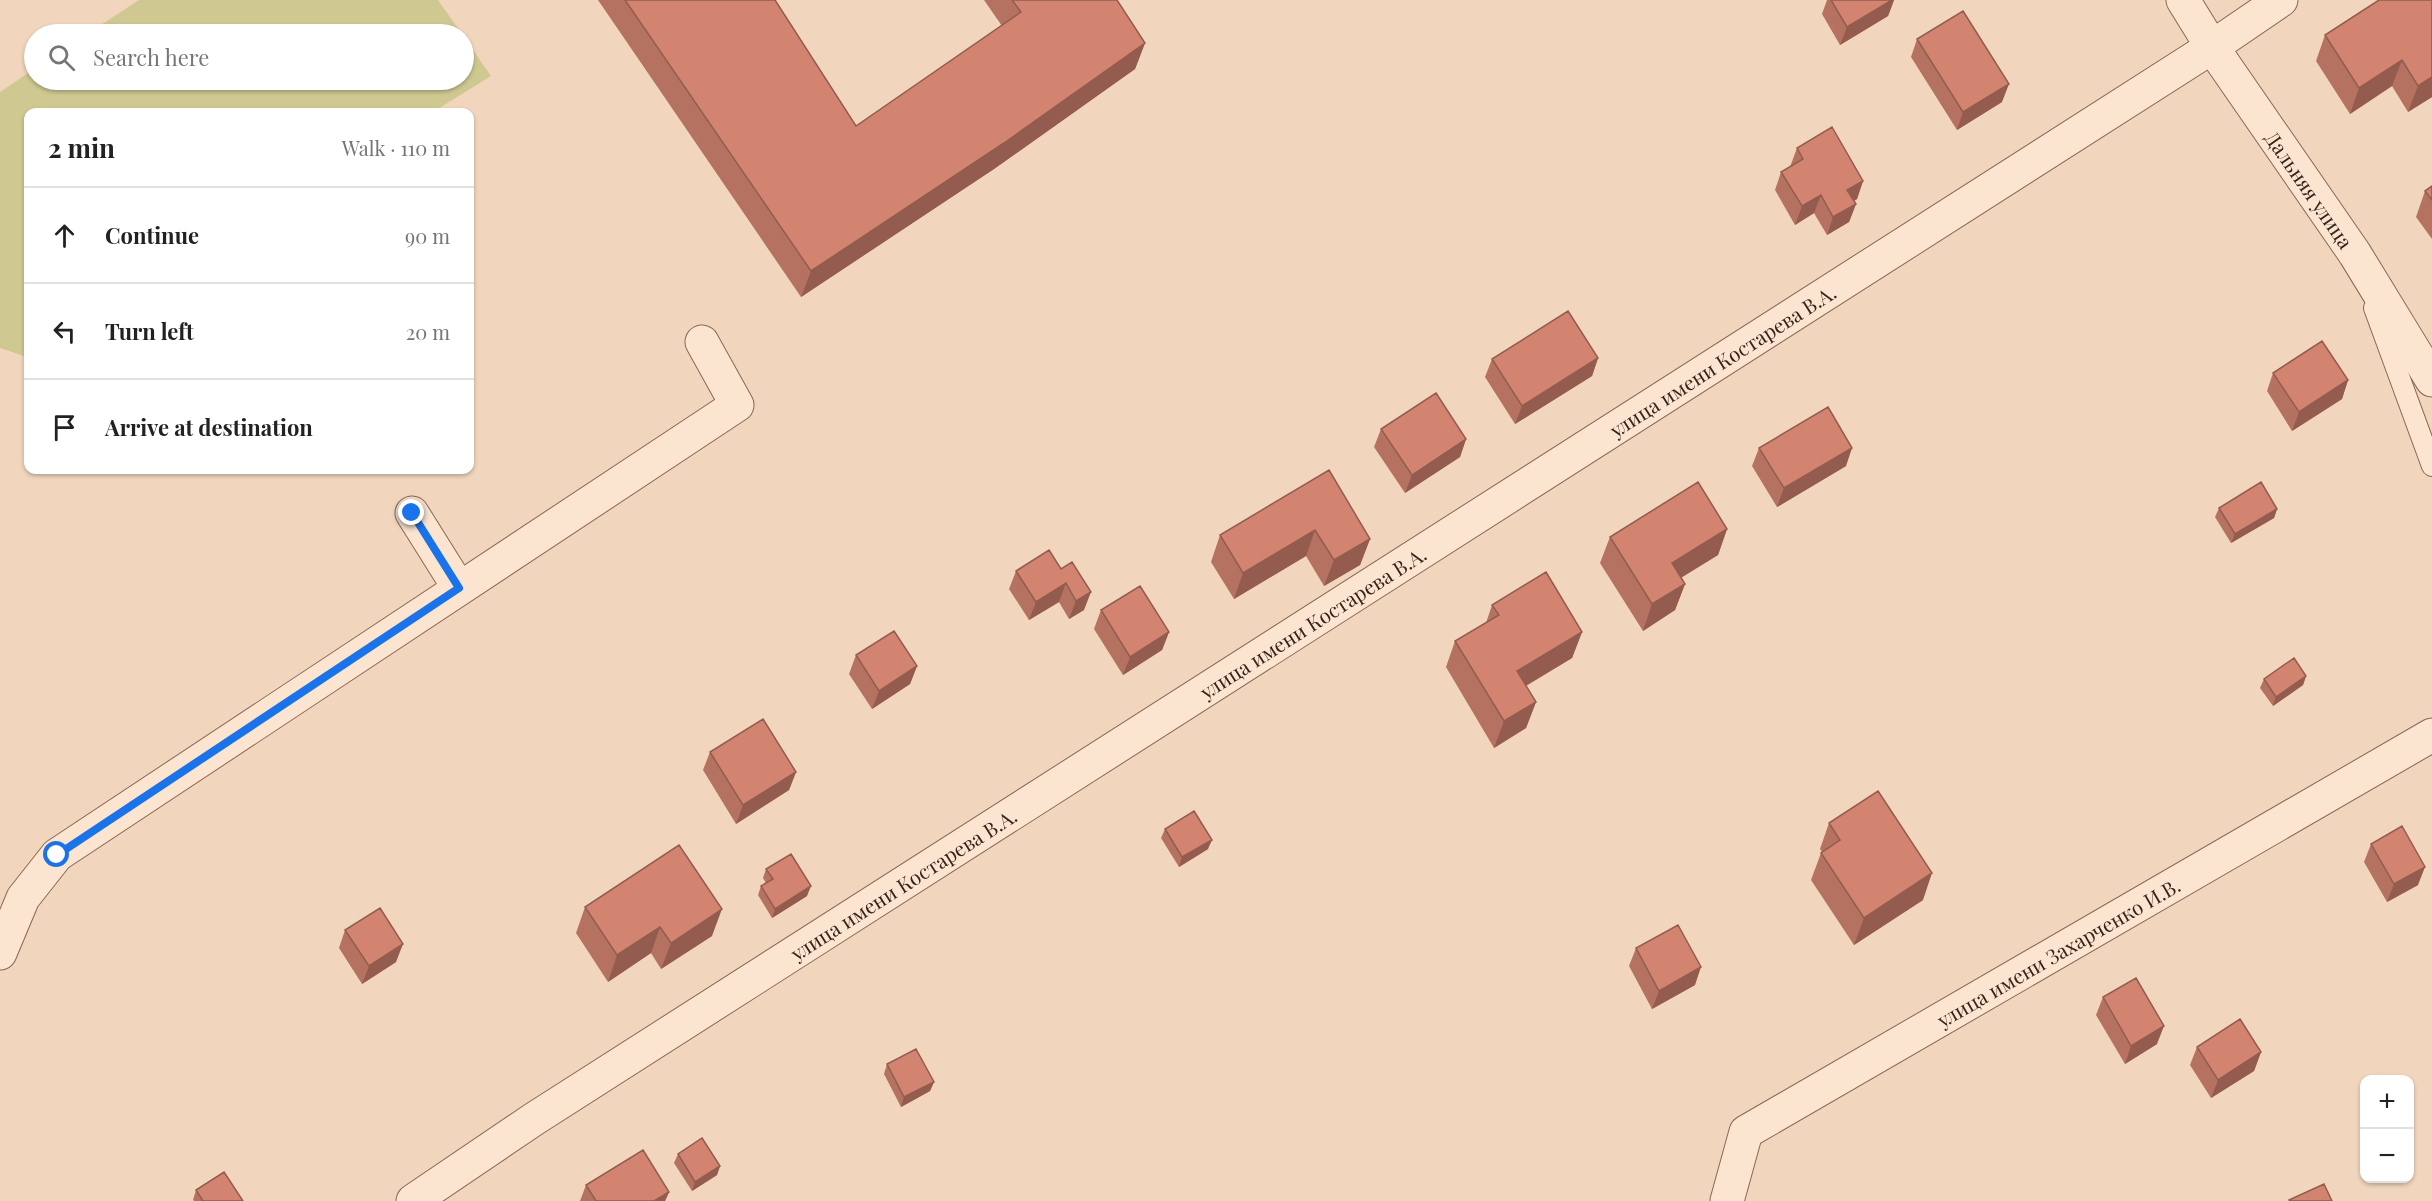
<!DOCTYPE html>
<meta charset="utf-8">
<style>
:root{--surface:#fff;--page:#f6f6f6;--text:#222;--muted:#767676;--line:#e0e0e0}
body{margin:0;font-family:"Playfair Display",serif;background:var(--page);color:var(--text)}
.controls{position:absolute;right:18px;bottom:18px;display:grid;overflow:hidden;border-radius:12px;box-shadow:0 2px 4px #0004}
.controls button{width:54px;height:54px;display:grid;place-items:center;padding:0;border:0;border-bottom:2px solid var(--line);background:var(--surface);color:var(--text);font:30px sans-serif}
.stop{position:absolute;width:18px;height:18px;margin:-14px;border:4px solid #1a73e8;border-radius:50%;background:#fff}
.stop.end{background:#1a73e8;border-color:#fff;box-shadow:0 2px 6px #0008}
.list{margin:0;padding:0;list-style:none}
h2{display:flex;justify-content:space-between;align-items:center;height:78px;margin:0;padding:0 24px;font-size:26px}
h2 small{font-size:20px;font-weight:400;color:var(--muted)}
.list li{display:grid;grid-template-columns:39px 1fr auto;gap:18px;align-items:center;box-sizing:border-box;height:96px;padding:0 24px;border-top:2px solid var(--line)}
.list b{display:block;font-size:22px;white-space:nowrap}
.list em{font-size:20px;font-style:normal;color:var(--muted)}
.icon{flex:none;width:33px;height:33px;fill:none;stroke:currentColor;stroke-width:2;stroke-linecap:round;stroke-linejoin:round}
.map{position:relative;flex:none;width:2432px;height:1201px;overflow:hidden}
.search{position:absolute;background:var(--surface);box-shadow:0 2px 4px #0004;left:24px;top:24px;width:450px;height:66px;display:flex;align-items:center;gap:15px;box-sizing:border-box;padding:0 21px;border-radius:33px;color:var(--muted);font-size:22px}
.panel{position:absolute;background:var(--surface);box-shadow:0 2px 4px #0004;left:24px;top:108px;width:450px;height:366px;border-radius:12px}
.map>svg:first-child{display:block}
</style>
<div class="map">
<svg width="2432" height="1201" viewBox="0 0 2432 1201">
<rect width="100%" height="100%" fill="#f1d6bd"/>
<path fill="#cfc991" d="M139,0H438L462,34H87Z
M464,37L491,76L433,112H28V355L24,356L0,348V92L34,69V80H464Z"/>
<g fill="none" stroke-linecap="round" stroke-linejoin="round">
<defs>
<path id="service" d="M2374,308L2432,466"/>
<g id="minor">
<path id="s1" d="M2183,0L2212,47L2355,254L2432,380"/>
<path d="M412,513L459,588"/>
<path d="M0,953L23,898L57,855L737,405L702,342"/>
<path id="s2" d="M413,1201L534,1119L2212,47L2281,0"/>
<path id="s3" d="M1727,1201L1746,1132L2432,735"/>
</g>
</defs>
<use href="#service" stroke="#8a6655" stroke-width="22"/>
<use href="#minor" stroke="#8a6655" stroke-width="35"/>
<use href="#service" stroke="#fbe5d1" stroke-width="20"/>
<use href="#minor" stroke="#fbe5d1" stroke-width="33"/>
</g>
<path fill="#b57260" d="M598,0H775L856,126L1002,26L984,0H1117L1145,43L1135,69L994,169L801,297Z
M1827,0H1894L1888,16L1840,45L1822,14Z
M2379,0L2432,97L2408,112L2392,86L2350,114L2316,61L2325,35Z
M1917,39L2002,102L1957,130L1911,57Z
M1797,148L1863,181L1857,199L1854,201L1856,204L1849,222L1827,235L1814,213L1795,225L1775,190L1781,172L1790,167Z
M2432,186V239L2416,217L2425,191Z
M1598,358L1592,376L1515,424L1485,377L1492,359Z
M2273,373L2348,380L2342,399L2292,431L2267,391Z
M1381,429L1466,439L1460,457L1405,493L1374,447Z
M1759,448L1846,466L1777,507L1752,466Z
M1329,470L1370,539L1360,565L1324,586L1306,556L1234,599L1211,562L1220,535Z
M2219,508L2277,509L2274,518L2231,543L2215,517Z
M1727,529L1718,555L1681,578L1685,584L1675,610L1643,631L1600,563L1610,537Z
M1061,569L1084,610L1069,619L1059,602L1029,620L1009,589L1016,571Z
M1492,605L1582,632L1572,658L1526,686L1536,702L1526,728L1494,748L1446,667L1455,641L1486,623Z
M1101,610L1169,632L1162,650L1123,675L1094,629Z
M856,655L917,666L910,684L872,709L849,674Z
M2306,676L2303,685L2273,706L2260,688L2264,679Z
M710,752L796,772L789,790L736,824L703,770Z
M1829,823L1923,900L1854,945L1811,880L1821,853L1822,852L1820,849Z
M1165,829L1208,849L1179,867L1161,838Z
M2371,844L2418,885L2387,902L2364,862Z
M766,869L807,896L772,918L758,895L761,886L766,883L763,878Z
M585,907L712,936L661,969L651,953L608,982L576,933Z
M345,930L396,962L362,984L339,948Z
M1636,948L1695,985L1652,1009L1629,966Z
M2103,997L2157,1044L2125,1064L2096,1015Z
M2197,1047L2261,1052L2254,1071L2211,1098L2190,1065Z
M887,1064L934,1082L930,1091L901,1107L884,1074Z
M678,1154L720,1166L717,1175L692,1191L674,1163Z
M586,1185L669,1192L665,1201H580Z
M196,1190L243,1201H194L193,1200Z"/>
<path fill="#935c4e" d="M1892,0H1894L1888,16L1840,45L1847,27Z
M1145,43L1135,69L994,169L801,297L811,271Z
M2402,60L2392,86L2350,114L2359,88Z
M2432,77V97L2408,112L2418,86Z
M2009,84L2002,102L1957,130L1963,112Z
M1863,181L1857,199L1841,208L1847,190Z
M1821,195L1814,213L1795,225L1802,206Z
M1856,204L1849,222L1827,235L1833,217Z
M1598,358L1592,376L1515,424L1522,406Z
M2348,380L2342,399L2292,431L2299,412Z
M1466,439L1460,457L1405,493L1412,475Z
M1852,448L1846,466L1777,507L1784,488Z
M2277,509L2274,518L2231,543L2235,534Z
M1727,529L1718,555L1662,589L1672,563Z
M1315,530L1306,556L1234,599L1243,573Z
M1370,539L1360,565L1324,586L1334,560Z
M1066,583L1059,602L1029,620L1036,602Z
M1685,584L1675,610L1643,631L1652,604Z
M1091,592L1084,610L1069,619L1076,601Z
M1169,632L1162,650L1123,675L1130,657Z
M1582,632L1572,658L1507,697L1517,671Z
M917,666L910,684L872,709L879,691Z
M2306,676L2303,685L2273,706L2276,697Z
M1536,702L1526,728L1494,748L1504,721Z
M796,772L789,790L736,824L743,805Z
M1212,840L1208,849L1179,867L1182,857Z
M2425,867L2418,885L2387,902L2394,884Z
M1932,873L1923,900L1854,945L1864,918Z
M811,886L807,896L772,918L775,909Z
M722,909L712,936L661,969L671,943Z
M660,927L651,953L608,982L617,955Z
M403,944L396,962L362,984L369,966Z
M1701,967L1695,985L1652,1009L1659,991Z
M2164,1026L2157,1044L2125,1064L2131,1046Z
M2261,1052L2254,1071L2211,1098L2218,1080Z
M934,1082L930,1091L901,1107L904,1097Z
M720,1166L717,1175L692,1191L695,1182Z
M669,1192L665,1201H654Z"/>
<path fill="#d28470" stroke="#935c4e" stroke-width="1.5" d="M625,0H775L856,126L1021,12L1012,0H1117L1145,43L1004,143L811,271Z
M1831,0H1892L1847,27Z
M2379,0H2432V77L2418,86L2402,60L2359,88L2325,35Z
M1963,11L2009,84L1963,112L1917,39Z
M1832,127L1863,181L1847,190L1856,204L1833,217L1821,195L1802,206L1781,172L1803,159L1797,148Z
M2432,186V200L2425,191Z
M1568,311L1598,358L1522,406L1492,359Z
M2322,341L2348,380L2299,412L2273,373Z
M1436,393L1466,439L1412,475L1381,429Z
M1828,407L1852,448L1784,488L1759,448Z
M1329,470L1370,539L1334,560L1315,530L1243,573L1220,535Z
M1698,482L1727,529L1672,563L1685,584L1652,604L1610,537Z
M2261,482L2277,509L2235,534L2219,508Z
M1049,550L1061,569L1072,562L1091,592L1076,601L1066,583L1036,602L1016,571Z
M1546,572L1582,632L1517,671L1536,702L1504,721L1455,641L1499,615L1492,605Z
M1140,586L1169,632L1130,657L1101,610Z
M894,631L917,666L879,691L856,655Z
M2294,658L2306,676L2276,697L2264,679Z
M763,719L796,772L743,805L710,752Z
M1878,791L1932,873L1864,918L1821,853L1840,840L1829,823Z
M1194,811L1212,840L1182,857L1165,829Z
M2402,826L2425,867L2394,884L2371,844Z
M679,845L722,909L671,943L660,927L617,955L585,907Z
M791,854L811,886L775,909L761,886L773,879L766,869Z
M380,908L403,944L369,966L345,930Z
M1678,925L1701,967L1659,991L1636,948Z
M2136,978L2164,1026L2131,1046L2103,997Z
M2240,1019L2261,1052L2218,1080L2197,1047Z
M916,1049L934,1082L904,1097L887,1064Z
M702,1138L720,1166L695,1182L678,1154Z
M643,1150L669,1192L654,1201H596L586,1185Z
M224,1172L243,1201H203L196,1190Z
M2324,1184L2332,1201H2290L2289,1200Z"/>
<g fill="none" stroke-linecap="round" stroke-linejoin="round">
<path stroke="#1a73e8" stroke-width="8" d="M57,855L459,588L412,513"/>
</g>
<g text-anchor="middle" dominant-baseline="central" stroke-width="4.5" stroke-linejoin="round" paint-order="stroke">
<g font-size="20" fill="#38231b" stroke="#f8e2cd">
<text stroke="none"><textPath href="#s1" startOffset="228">Дальняя улица</textPath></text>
<text stroke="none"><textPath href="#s2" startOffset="1556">улица имени Костарева В.А.</textPath></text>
<text stroke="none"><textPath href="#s2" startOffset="1070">улица имени Костарева В.А.</textPath></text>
<text stroke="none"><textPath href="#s2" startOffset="584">улица имени Костарева В.А.</textPath></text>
<text stroke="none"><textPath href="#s3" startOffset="432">улица имени Захарченко И.В.</textPath></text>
</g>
</g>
</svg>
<div class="controls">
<button>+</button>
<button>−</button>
</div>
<div class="stop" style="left:57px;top:855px"></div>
<div class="stop end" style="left:412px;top:513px"></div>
<div class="search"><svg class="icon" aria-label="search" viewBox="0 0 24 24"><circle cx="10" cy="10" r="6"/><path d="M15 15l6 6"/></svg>Search here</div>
<section class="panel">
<h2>2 min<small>Walk · 110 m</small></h2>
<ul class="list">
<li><svg class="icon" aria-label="ahead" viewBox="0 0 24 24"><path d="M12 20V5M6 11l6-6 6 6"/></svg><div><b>Continue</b></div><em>90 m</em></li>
<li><svg class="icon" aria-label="left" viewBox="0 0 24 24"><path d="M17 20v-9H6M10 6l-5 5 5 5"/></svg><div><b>Turn left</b></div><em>20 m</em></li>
<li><svg class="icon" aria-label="arrive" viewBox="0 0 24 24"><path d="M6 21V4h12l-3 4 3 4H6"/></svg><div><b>Arrive at destination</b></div></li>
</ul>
</section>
</div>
